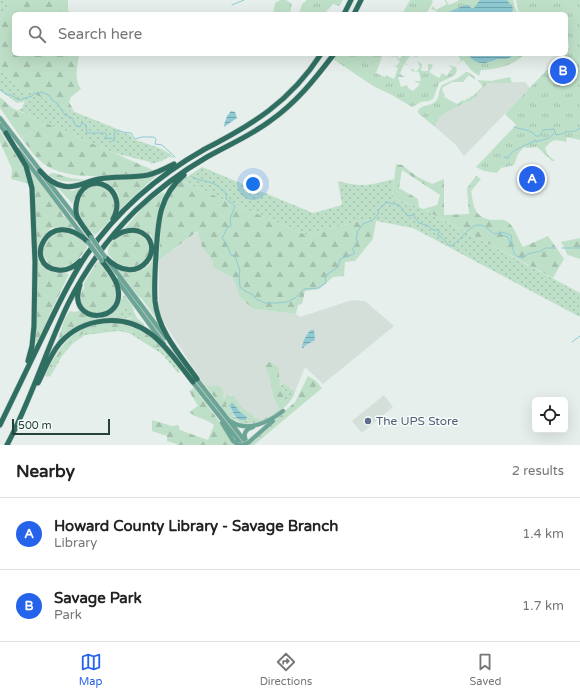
<!DOCTYPE html>
<style>
:root{--surface:#fff;--page:#f6f6f6;--text:#222;--muted:#767676;--line:#e0e0e0;--accent:#2563eb}
body{margin:0;font-family:"Varela Round",sans-serif;background:var(--page);color:var(--text)}
.controls{position:absolute;right:12px;bottom:12px;display:grid;overflow:hidden;border-radius:6px;box-shadow:0 4px 16px #0002}
.controls button{width:36px;height:36px;display:grid;place-items:center;padding:0;border:0;border-bottom:1px solid var(--line);background:var(--surface);color:var(--text);font:20px sans-serif}
.scale{position:absolute;left:12px;bottom:10px;width:98px;box-sizing:border-box;padding-left:4px;border:2px solid #24423a;border-top:0;font-size:11px;line-height:14px;white-space:nowrap;color:#24423a;-webkit-text-stroke:3px #f7fbf9;paint-order:stroke}
.you{position:absolute;left:253px;top:184px;width:14px;height:14px;margin:-10px;border:3px solid #fff;border-radius:50%;background:#1a73e8;box-shadow:0 0 0 6px #1a73e833}
.badge{display:grid;place-items:center;width:26px;height:26px;border-radius:50%;background:var(--accent);color:#fff;font-size:13px;font-weight:700}
.pin{position:absolute;translate:-50% -50%;border:2px solid #fff;box-shadow:0 1px 4px #0006}
.list{margin:0;padding:0;list-style:none}
h2{display:flex;justify-content:space-between;align-items:center;height:52px;margin:0;padding:0 16px;font-size:17px}
h2 small{font-size:13px;font-weight:400;color:var(--muted)}
.list li{display:grid;grid-template-columns:26px 1fr auto;gap:12px;align-items:center;box-sizing:border-box;height:72px;padding:0 16px;border-top:1px solid var(--line)}
.list b{display:block;font-size:15px;white-space:nowrap}
.list p{margin:0;font-size:13px;white-space:nowrap;color:var(--muted)}
.list em{font-size:13px;font-style:normal;color:var(--muted)}
.icon{flex:none;width:22px;height:22px;fill:none;stroke:currentColor;stroke-width:2;stroke-linecap:round;stroke-linejoin:round}
.map{position:relative;flex:none;width:580px;height:445px;overflow:hidden}
.search{position:absolute;background:var(--surface);box-shadow:0 4px 16px #0002;left:12px;right:12px;top:12px;height:44px;display:flex;align-items:center;gap:10px;box-sizing:border-box;padding:0 14px;border-radius:6px;color:var(--muted);font-size:15px}
.sheet{height:196px;background:var(--surface)}
nav{display:flex;justify-content:space-around;align-items:center;box-sizing:border-box;height:56px;border-top:1px solid var(--line);background:var(--surface);font-size:11px;color:var(--muted)}
nav a{display:grid;justify-items:center;gap:2px}
nav .on{color:var(--accent)}
.map>svg:first-child{display:block}
</style>
<div class="map">
<svg width="580" height="445" viewBox="0 0 580 445">
<defs>
<pattern id="grass-dots" width="8" height="8" patternUnits="userSpaceOnUse"><rect width="8" height="8" fill="#bfe0c8"/><path d="M2 2h.1M6 6h.1" fill="none" stroke="#a4c1ad" stroke-width="1.8" stroke-linecap="round"/></pattern>
<pattern id="forest-firs" width="22" height="20" patternUnits="userSpaceOnUse"><rect width="22" height="20" fill="#bfe0c8"/><path d="M5 1l3.5 6h-7zM16 11l3.5 6h-7z" fill="#a4c1ad"/></pattern>
<pattern id="park-tufts" width="24" height="20" patternUnits="userSpaceOnUse"><rect width="24" height="20" fill="#bfe0c8"/><path d="M3 7l-1-3M5 7V3M7 7l1-3M15 17l-1-3M17 17v-4M19 17l1-3" fill="none" stroke="#a4c1ad"/></pattern>
<pattern id="water-rules" width="6" height="5" patternUnits="userSpaceOnUse"><rect width="6" height="5" fill="#8ec9d4"/><path d="M0 2.5h6" fill="none" stroke="#74a5ad"/></pattern>
</defs>
<rect width="100%" height="100%" fill="#e6efeb"/>
<path fill="#d4dfda" d="M525,82L530,88L464,156L455,144L434,126L442,115L464,103L471,101L488,83Z
M199,231L202,247L213,261V268L232,277L240,297L253,309L296,314L300,317L352,300L365,301L394,326L323,384L305,367L293,397V390L292,388L282,384L280,385L278,376L265,367L270,379L273,396L279,408L272,415L259,420L242,407L235,397L229,394L225,396V401L220,386L206,387L170,332L159,313V260Z
M384,395L393,407L362,433L352,421Z"/>
<path fill="url(#grass-dots)" d="M0,0H7L8,11L0,19Z
M0,70L21,88L32,93L47,99L65,108L117,129C121,133 124,133 129,134C132,135 132,139 136,140C149,145 164,147 174,158L168,157L162,161L151,164L150,162L114,153L46,123L22,139L21,138L44,123L18,110L22,108L25,101L17,103L0,90Z
M202,167L313,213L342,205L338,181C362,188 371,185 394,179L392,198L419,207L580,293V317L413,228L366,219L306,235L181,181Z
M124,308H133L134,311L133,310L131,318H117L114,316Z
M117,329C121,330 125,330 129,331C148,336 169,356 180,372L178,373L162,354L145,343L129,333L118,331L85,335L72,344L62,356L50,377L49,376L60,355L69,344L85,332Z
M282,383C297,391 298,392 286,406L280,389Z
M228,403H231L230,404L234,417L247,419V417L250,418V419L255,418L254,416L259,420L272,415L279,408L280,411L264,422L243,424L232,418L226,405Z"/>
<path fill="url(#forest-firs)" d="M7,0H68V9L70,14H14V54H76L79,56C77,68 74,79 81,89L71,97L69,102L74,111L65,108L21,88L0,70V19L8,11Z
M0,97L12,108L45,123L21,138L0,108Z
M46,123L139,164L153,170C145,177 87,177 74,175C65,173 55,171 47,166C37,160 29,148 22,139Z
M0,131L23,166L30,184L11,179L12,169L0,142Z
M396,164L402,165L416,176L432,184L444,179V215L469,214L467,188L476,176L481,179L471,191C474,207 474,218 493,220C498,220 504,219 508,222C514,226 519,241 523,247L548,236L564,259L553,278L423,209L437,205L440,195L402,170L399,188L418,199L419,207L392,198Z
M30,170L59,206L62,211L63,216L67,218L74,226L73,228L63,227L51,228L40,240L39,262L53,271L69,274C58,296 48,318 38,341L35,342C37,307 37,272 36,237C36,215 36,192 30,170Z
M54,173L70,178L86,180C76,182 58,183 50,176L49,174Z
M155,175L156,176L155,177L119,210C120,193 119,190 104,182L126,178L130,180Z
M181,181L306,235L366,219L376,221L373,239L355,261L345,262L344,276L333,277L319,289L305,291L302,304L298,305L296,314L253,309L240,297L232,277L213,268V261L202,247L198,231L159,260L162,212L172,189Z
M94,184L108,188C110,191 113,195 114,199C120,214 104,227 95,235C84,226 74,209 81,195C84,191 90,187 94,184Z
M83,185L72,203L58,188L73,191Z
M163,192L166,195L159,215L155,317L142,299L138,296L118,270C125,271 131,273 138,271C154,268 158,249 151,235L141,230L125,228L148,202Z
M60,231L73,233L87,245V247C81,258 67,272 52,266C49,265 48,262 46,259C46,259 43,255 43,254C40,243 52,234 60,231Z
M135,232C148,240 150,243 149,258C132,271 121,270 108,254C108,238 122,234 135,232Z
M580,238V259L568,255L561,242Z
M97,262H99L101,264L115,281L117,292L114,305L101,315C86,312 78,307 82,290L84,289V283Z
M124,295L132,305L133,309L124,308L114,317L130,319L132,317L131,311L133,310L137,318L144,324V327L136,323L122,320L92,321L57,343L65,318L70,311L75,312L81,310L86,316C112,319 112,317 124,295Z
M116,322C123,324 131,325 137,327C156,334 168,353 180,368L178,369L163,352L142,337L130,331L117,329L85,332L69,344L60,355L49,376L47,377L45,375C63,341 75,323 116,322Z
M269,362H271L279,368C278,382 283,393 286,406L280,411L273,396L270,379L265,367Z
M308,376L316,381L322,388L254,445H250L249,443L295,402Z
M206,386H220L223,391L224,400L227,394L235,397L242,407L254,416V420L250,421V418C241,415 237,410 233,403H228L226,405C231,413 231,421 241,423V424L232,421Z
M194,388L237,445H179L167,441V436L152,431V420L172,426L178,425L180,430L208,440L214,425C207,419 196,418 189,412L198,406L189,391Z"/>
<path fill="url(#park-tufts)" d="M280,0H286L292,4L290,14H273L275,3Z
M307,0H343L339,6L333,4L324,14H299L302,4Z
M410,0H432L433,2L426,14H402Z
M444,0H446L449,5L458,1V0H513L515,8L518,14H436L437,11L431,9L433,6L436,10L447,4Z
M516,0H580V140L567,137L566,142C554,139 553,139 545,148L547,154L555,161H552L537,147L527,148L524,147L518,154L514,165L501,168L497,173L484,171L476,167L516,125L505,114L562,54H566V50L569,47L568,41L566,39V14H521L518,10Z
M337,54H387L389,57L383,54L376,73L385,77L386,75L394,79L398,68L393,65L396,66L400,62L395,56L390,59L395,54L399,59L405,54H415L418,58L411,55L405,63L410,66L404,64L400,74L405,77H398L401,87L407,85L408,88L413,91L420,84L414,81H421L419,72L411,71L412,68L416,72L420,67L417,61L422,64L421,71H428V64H431L433,66L429,72L439,78L442,73L447,76L452,68L448,65L456,67L457,70L455,75L439,83L433,99L429,101L421,102L412,107L392,95L373,86L336,61H335L334,59Z
M455,54H525C513,66 498,69 481,70L479,76L471,70L463,60L456,64L461,60L457,54L452,58Z
M466,72H468L475,77V80L469,75L463,82H452L442,88L443,92L445,95L444,97L457,104L463,100L465,101L467,98L469,99L471,96L472,97L483,86L477,80L491,81L510,77L512,83H488L471,101L464,103L442,115L434,126L418,113V110C425,103 430,107 436,101C440,97 438,90 442,85L458,78Z"/>
<path fill="url(#water-rules)" d="M480,0H507L513,8L512,14H444L465,5H469L471,8H474Z
M468,54H515C508,60 506,59 497,59C486,64 476,66 468,54Z
M231,111L235,112L237,118L224,127V125L227,116Z
M311,330H314L315,340L306,345L302,349C302,343 306,334 311,330Z
M231,403H233L240,412L247,417L246,420C235,421 233,414 230,404Z"/>
<g fill="none" stroke-linecap="round" stroke-linejoin="round">
<path stroke="#8ec9d4" stroke-width="1" d="M232,5L244,0
M0,90L7,95H11L19,100L32,96L34,93L38,94L41,92L49,95L52,100L57,103L65,115L72,118L76,126L80,127L82,123L86,125L87,133H105L107,135L104,139L111,138L113,141L115,140L114,133L118,130L123,132L131,133L135,139L142,137H154L156,139L155,144L162,145L175,157
M514,127C522,130 530,129 536,136H540L543,130L554,129L556,135L565,133L566,131C571,133 577,131 580,128
M504,157L508,158C511,149 528,145 536,140V142C543,139 550,140 554,133
M191,176C198,181 204,180 212,183C219,185 222,190 227,194L226,199L235,206L230,219L231,226L228,227L222,238L227,245L231,255L235,256L240,271L239,276L240,287L245,291L252,294L256,299L265,303H276L287,302L295,298L304,289L318,288L326,283L325,276L338,267L340,259L354,254V251L352,249L358,243L356,238L357,236V232L363,224L373,220L378,214L379,209L384,205L386,202L399,205L408,216L413,215L419,223L429,226L433,230H438L440,232L437,234L438,235C446,239 445,243 450,246C462,242 470,220 484,226C488,228 491,232 495,234L502,232L511,235C513,244 510,257 523,258L528,254L541,251L545,248H556
M499,234L508,237L511,245
M562,248H580
M572,342L580,336"/>
<defs>
<path id="major" d="M0,118L42,173
M0,125L7,135
M18,150L86,240
M46,179L77,219
M109,262L166,338
M117,280L164,344
M195,377L248,445
M191,380L242,445
M230,421C247,433 269,422 283,411
M222,423L233,441L239,445
M246,441C243,434 245,429 253,427
M249,442L273,421"/>
<path id="highway" d="M344,14L351,0
M354,14L361,0
M6,133L26,166L32,188L35,262L34,326L32,346L28,361
M203,150C252,125 290,102 321,54
M40,171C46,178 53,184 63,186C75,189 87,181 99,179C115,176 132,178 148,175C157,173 166,168 174,164
M184,175C158,197 158,223 156,255C155,270 154,286 155,301C158,331 180,355 197,379
M91,237C86,230 80,223 77,216C75,210 76,203 78,197C91,168 129,190 113,219
M105,257C140,293 170,242 138,231C130,229 121,232 114,237
M80,261C74,267 67,271 58,270C21,266 48,204 88,242
M80,285C65,326 129,325 117,285C114,276 107,268 102,261
M38,383C45,369 50,355 60,343C83,317 124,313 151,334C168,347 180,366 193,382
M0,425C15,394 30,363 45,332C57,307 69,281 85,257C116,212 157,176 205,149
M7,445C31,400 46,350 68,304C85,270 108,238 135,211C157,190 181,172 207,157C228,145 250,136 270,121C296,103 315,79 334,54"/>
</defs>
<use href="#major" stroke="#c2cac8" stroke-width="5"/>
<use href="#highway" stroke="#c2cac8" stroke-width="6"/>
<use href="#major" stroke="#6aa596" stroke-width="4"/>
<use href="#highway" stroke="#2f6f62" stroke-width="5"/>
<defs>
<path id="major-bridge" d="M91,237L105,257
M88,242L102,261
M239,445L245,444L249,442"/>
</defs>
<use href="#major-bridge" stroke="#c2cac8" stroke-width="5" stroke-linecap="butt"/>
<use href="#major-bridge" stroke="#6aa596" stroke-width="4"/>
</g>
<circle fill="#5c6f8a" stroke="#f7fbf9" stroke-width="1.5" cx="368" cy="421" r="4"/>
<g text-anchor="middle" dominant-baseline="central" stroke-width="3" stroke-linejoin="round" paint-order="stroke">
<g font-size="12" fill="#4e5e75" stroke="#f7fbf9" text-anchor="start">
<text x="376" y="421">The UPS Store</text>
</g>
</g>
</svg>
<div class="controls">
<button><svg class="icon" aria-label="locate" viewBox="0 0 24 24"><circle cx="12" cy="12" r="6"/><path d="M12 2v4M12 18v4M2 12h4M18 12h4"/></svg></button>
</div>
<div class="scale">500 m</div>
<div class="you"></div>
<div class="pin badge" style="left:532px;top:179px">A</div>
<div class="pin badge" style="left:563px;top:71px">B</div>
<div class="search"><svg class="icon" aria-label="search" viewBox="0 0 24 24"><circle cx="10" cy="10" r="6"/><path d="M15 15l6 6"/></svg>Search here</div>
</div>
<section class="sheet">
<h2>Nearby<small>2 results</small></h2>
<ul class="list">
<li><span class="badge">A</span><div><b>Howard County Library - Savage Branch</b><p>Library</p></div><em>1.4 km</em></li>
<li><span class="badge">B</span><div><b>Savage Park</b><p>Park</p></div><em>1.7 km</em></li>
</ul>
</section>
<nav>
<a class="on"><svg class="icon" aria-label="map" viewBox="0 0 24 24"><path d="M3 6l6-2 6 2 6-2v14l-6 2-6-2-6 2zM9 4v14M15 6v14"/></svg>Map</a>
<a><svg class="icon" aria-label="directions" viewBox="0 0 24 24"><path d="M12 3l9 9-9 9-9-9zM9 14v-3h6M13 9l2 2-2 2"/></svg>Directions</a>
<a><svg class="icon" aria-label="saved" viewBox="0 0 24 24"><path d="M7 4h10v16l-5-4-5 4z"/></svg>Saved</a>
</nav>
